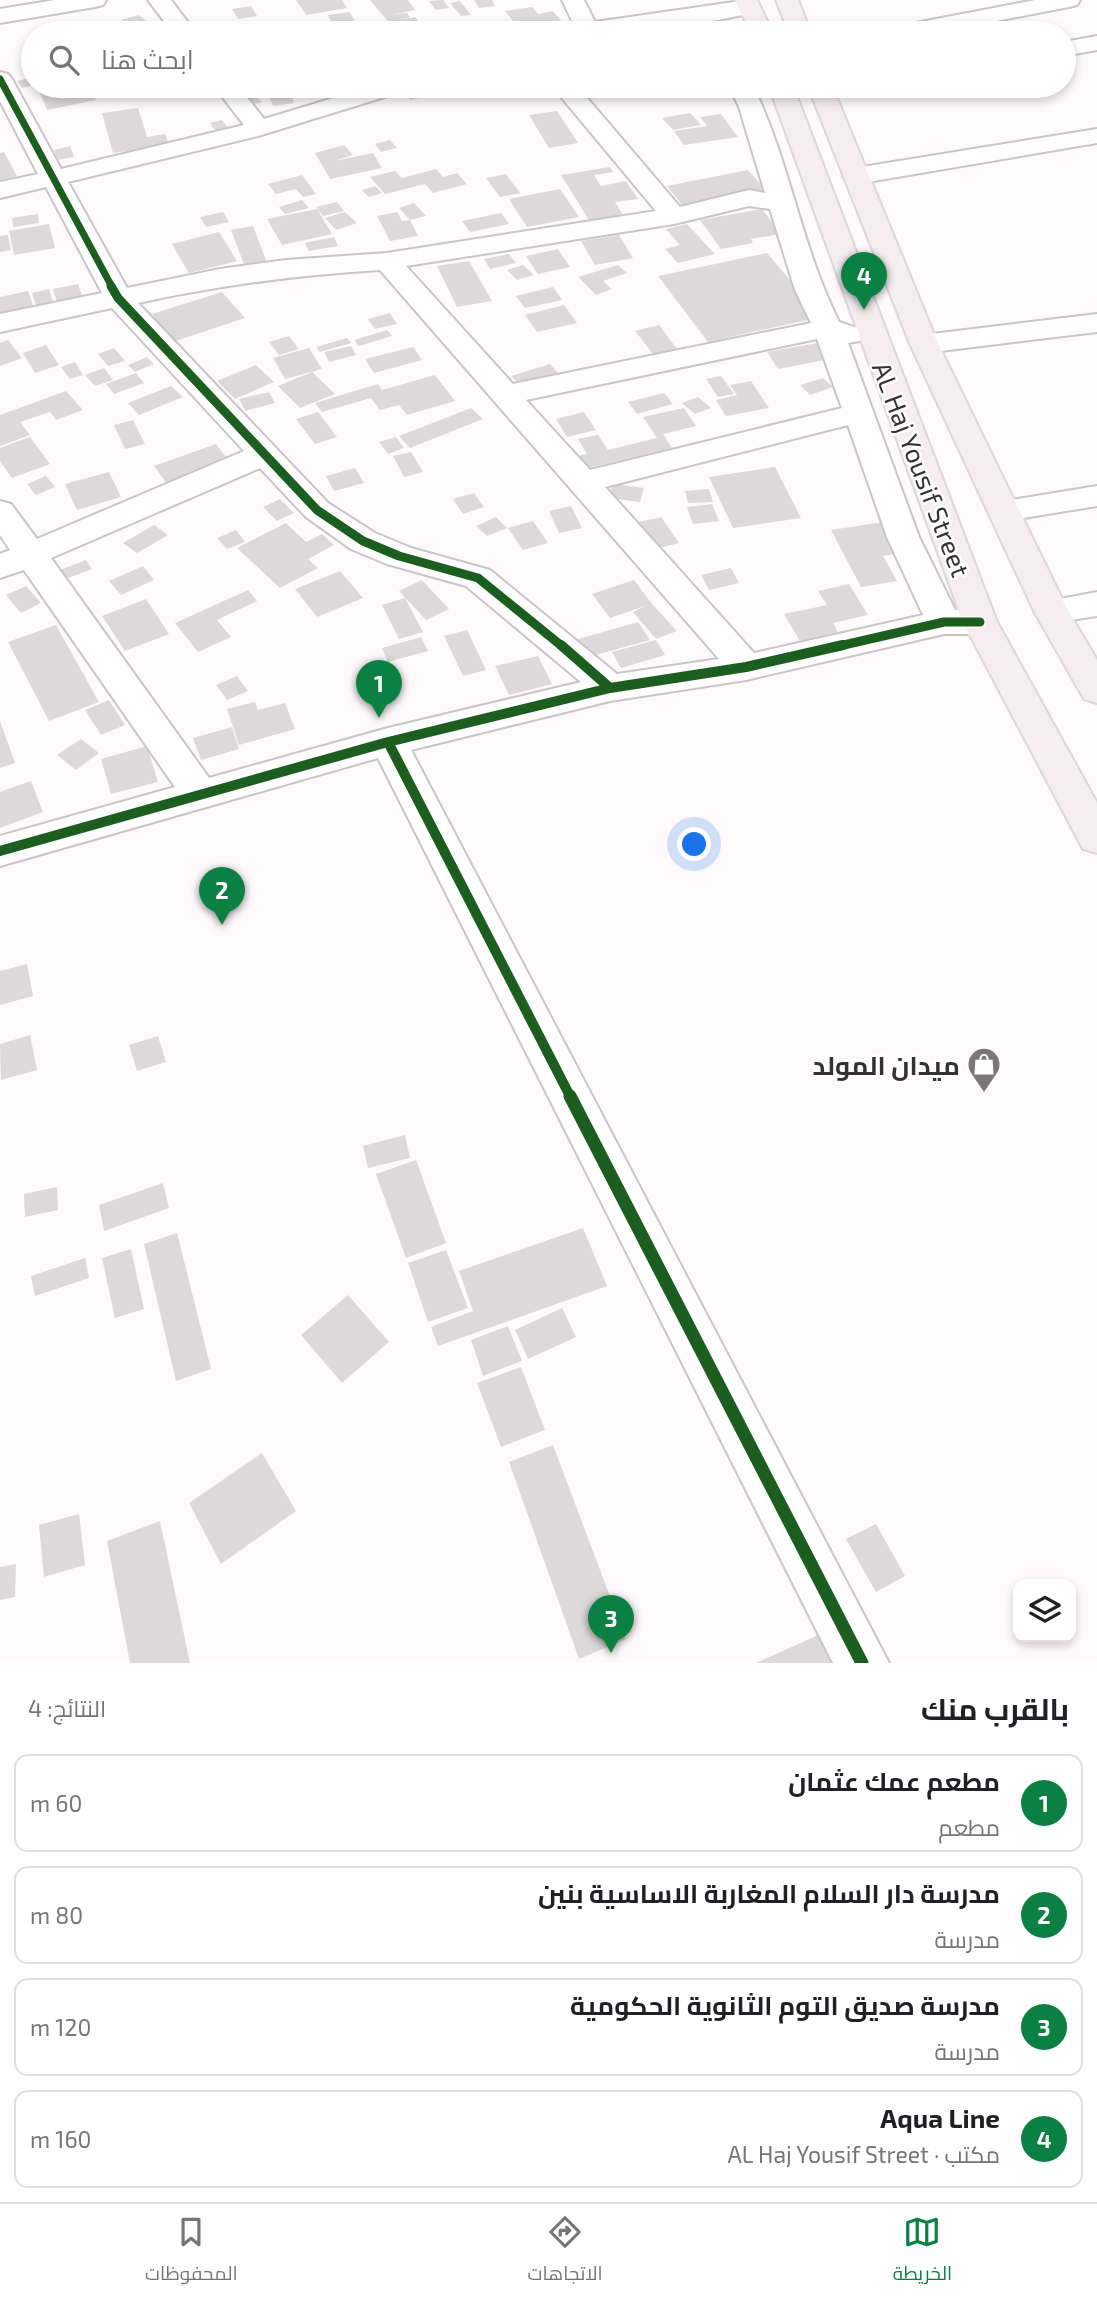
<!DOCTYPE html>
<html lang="ar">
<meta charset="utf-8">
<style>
:root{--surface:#fff;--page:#f6f6f6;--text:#202124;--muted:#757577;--line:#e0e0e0;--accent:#0b8043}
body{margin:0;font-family:"Exo 2",Cairo,sans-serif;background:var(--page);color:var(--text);direction:rtl}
.controls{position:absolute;right:21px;bottom:21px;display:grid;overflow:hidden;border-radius:14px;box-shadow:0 4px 10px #0003}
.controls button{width:63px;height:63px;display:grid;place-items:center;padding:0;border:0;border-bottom:2px solid var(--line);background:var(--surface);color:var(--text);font:35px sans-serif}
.you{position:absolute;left:695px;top:845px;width:24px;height:24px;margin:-18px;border:5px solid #fff;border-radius:50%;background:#1a73e8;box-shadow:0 0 0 10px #1a73e833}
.badge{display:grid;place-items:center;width:46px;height:46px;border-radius:50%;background:var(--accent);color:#fff;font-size:23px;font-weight:700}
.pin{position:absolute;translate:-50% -58px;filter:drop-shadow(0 2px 4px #0008)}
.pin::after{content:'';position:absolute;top:37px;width:24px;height:21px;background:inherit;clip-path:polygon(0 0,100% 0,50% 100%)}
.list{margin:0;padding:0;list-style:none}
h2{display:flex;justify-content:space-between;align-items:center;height:91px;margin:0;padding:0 28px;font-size:30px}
h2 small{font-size:23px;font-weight:400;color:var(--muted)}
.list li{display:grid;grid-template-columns:46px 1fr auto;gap:21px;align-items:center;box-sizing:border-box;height:98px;margin:0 14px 14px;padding:0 14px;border:2px solid var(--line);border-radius:14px}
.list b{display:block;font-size:26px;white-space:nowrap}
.list p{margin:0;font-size:23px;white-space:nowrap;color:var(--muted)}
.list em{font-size:23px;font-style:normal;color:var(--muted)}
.icon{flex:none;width:38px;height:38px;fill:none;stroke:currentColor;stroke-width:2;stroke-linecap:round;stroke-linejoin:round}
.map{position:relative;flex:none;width:1097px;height:1663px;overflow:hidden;direction:ltr}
.search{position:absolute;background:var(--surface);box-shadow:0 4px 10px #0003;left:21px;right:21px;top:21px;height:77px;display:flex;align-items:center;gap:18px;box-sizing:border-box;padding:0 24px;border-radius:38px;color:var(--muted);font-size:26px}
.sheet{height:539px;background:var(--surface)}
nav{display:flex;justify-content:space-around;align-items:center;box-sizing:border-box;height:98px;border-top:2px solid var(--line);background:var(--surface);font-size:19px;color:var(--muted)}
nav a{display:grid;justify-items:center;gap:4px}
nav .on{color:var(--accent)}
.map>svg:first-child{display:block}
</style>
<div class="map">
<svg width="1097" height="1663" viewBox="0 0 1097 1663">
<rect width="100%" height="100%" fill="#fefafc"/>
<path fill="#dcd9da" d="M296,0H342L347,8L306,15Z
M370,0H408L415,10L391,15L407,13L410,17L396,20L415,17L419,22L392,26Z
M443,0L449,8L436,10L429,1Z
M474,0H492L495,6L479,8Z
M460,1L471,15L461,16L450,3Z
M251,6L257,16L238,19L232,9Z
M532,7L538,14L553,11L563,23L520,30L505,11Z
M350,12L355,22L332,25L328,15Z
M139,15L146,21L128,26L121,20Z
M300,22L306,33H283L279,25Z
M353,24L358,31L316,33L315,30Z
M33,77V85L22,88L17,81Z
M69,86H99L102,89L76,95Z
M454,86H471L477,90L464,94Z
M597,86H645V87L605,95Z
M427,87L433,95L410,100L404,92Z
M56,88L62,99L92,93L96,100L47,110L39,91Z
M252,92L262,102L250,105L239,95Z
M291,94L294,103L273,106L269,97Z
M138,108L147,137L165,134L169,145L113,153L102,113Z
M557,111L578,143L549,148L529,115Z
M690,113L701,125L673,130L662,118Z
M721,114L738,137L684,145L674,131L707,126L700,117Z
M222,120L229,129L216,132L210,123Z
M390,140L397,148L381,152L375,144Z
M344,145L353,155L334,161L373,153L382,168L330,179L315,153Z
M70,146L74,157L58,160L54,150Z
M4,152L17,176L0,180V153Z
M610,167L613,172L594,175L601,186L626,181L638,199L615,202L623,215L589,220L561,175Z
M436,169L443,177L457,173L467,184L433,193L425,184L385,194L370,177L395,171L402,178Z
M748,170L765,189L683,206L667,186Z
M506,174L520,193L500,197L486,178Z
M302,175L316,194L303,197L296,189L276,194L268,184Z
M375,186L382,193L369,197L362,190Z
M560,189L579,217L527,227L509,199Z
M302,200L309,208L285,214L279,207Z
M337,202L344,211L323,216L316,207Z
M414,203L426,216L410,220L399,208Z
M317,209L332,234L282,245L267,219Z
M762,209L781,234L751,239L753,243L721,249L700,220Z
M223,212L229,222L206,227L200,217Z
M345,212L357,223L336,230L325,218Z
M397,212L402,221L410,220L418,236L390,241L377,216Z
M501,213L509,224L470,232L462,221Z
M38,214L39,223L13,227L12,218Z
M49,224L55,248L14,255L9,231Z
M687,224L715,254L678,263L665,249L680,245L666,229Z
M253,226L269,268L247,272L231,230Z
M219,232L237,261L189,273L172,244Z
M8,235L11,250L0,252V236Z
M619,235L633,258L595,265L581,241Z
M334,237L338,246L309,251L305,243Z
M558,249L570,267L538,274L526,256Z
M767,253L821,317L708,342L658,276Z
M509,254L516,263L490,269L484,259Z
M469,261L492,301L457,307L437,266Z
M523,265L534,275L517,280L507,270Z
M618,265L627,273L603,281L612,289L596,295L578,277Z
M78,284L85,304L59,309L53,289Z
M553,287L562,300L525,308L516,296Z
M49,289L55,308L38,311L32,293Z
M28,291L35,311L0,319V297Z
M222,292L245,318L173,342L152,314Z
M564,305L577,323L537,332L525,315Z
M390,313L397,324L375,329L368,319Z
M659,325L677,349L653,354L635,331Z
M387,330L392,336L359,346L354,340Z
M289,336L299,349L279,355L269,342Z
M347,338L351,343L320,352L316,347Z
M8,340L22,358L0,366V343Z
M823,342L835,358L778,369L767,352Z
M46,345L59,365L35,373L23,353Z
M351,346L356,355L329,362L324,352Z
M413,347L422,360L374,373L365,359Z
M114,348L125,361L108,366L98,354Z
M309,348L322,369L285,379L273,358Z
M147,357L154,364L135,372L128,365Z
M75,362L83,375L70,379L61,367Z
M550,364L560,375L522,387L511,376Z
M256,365L274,382L235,399L217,381Z
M104,368L113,380L95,386L85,375Z
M312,372L335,394L300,408L278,386Z
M136,373L144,383L114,394L106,384Z
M435,375L455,401L407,415L399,405L380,410L371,398L322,412L315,403L378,384L382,390Z
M721,376L734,394L718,397L706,379Z
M823,378L833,387L810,395L800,385Z
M751,381L769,408L726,416L716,400L737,395L730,385Z
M171,386L183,397L139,415L128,403Z
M66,391L83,410L56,420L50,412L20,422L30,435L0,446V415Z
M269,392L275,403L245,411L239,399Z
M664,393L673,404L637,414L628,402Z
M698,397L711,408L695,414L682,403Z
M471,408L483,419L410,448L399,436Z
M684,408L696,426L663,434L672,448L575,471L567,458L587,454L578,439L598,435L608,450L657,438L643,417Z
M318,412L337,437L315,444L296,419Z
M584,412L596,430L567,437L556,419Z
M133,420L145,444L125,449L114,425Z
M30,437L50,464L12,478L0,461V448Z
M396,437L404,448L388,454L379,442Z
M216,444L232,465L170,488L154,466Z
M411,452L423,472L404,477L393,456Z
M775,467L801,518L733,528L709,477Z
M355,468L364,483L334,491L326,476Z
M109,472L121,497L77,510L65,484Z
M46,476L55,487L36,495L27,484Z
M613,484L644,488L640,502L609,498Z
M709,489L713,502L688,503L685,491Z
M474,493L484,507L463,514L453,499Z
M280,499L294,513L277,521L263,507Z
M712,504L719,521L693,524L687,507Z
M571,506L582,528L559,533L549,511Z
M496,517L507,528L487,536L476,526Z
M661,517L679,543L656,549L639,522Z
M533,521L548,543L523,550L508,528Z
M883,522L901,553L883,556L897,581L861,587L831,530Z
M286,523L306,542L322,534L334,545L308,559L318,568L280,588L237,548Z
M154,525L168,535L137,553L123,543Z
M236,530L245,542L227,549L217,538Z
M86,560L92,569L63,580L57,571Z
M143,566L154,580L121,595L109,581Z
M731,568L739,583L709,590L701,575Z
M340,571L363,598L317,617L295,589Z
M422,580L449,609L426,620L399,591Z
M634,580L652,604L677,631L656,639L633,612L645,606L610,618L592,594Z
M849,584L868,615L833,623L838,632L800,641L784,614L827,605L818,591Z
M26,586L41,603L21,613L6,595Z
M248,590L257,601L217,620L231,637L198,652L175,623Z
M405,598L423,632L399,639L382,605Z
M146,599L169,634L125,651L102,616Z
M638,622L650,640L585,658L575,640Z
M56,625L99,702L49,721L8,642Z
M467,630L486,670L463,676L444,636Z
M421,637L428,651L388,662L382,648Z
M656,640L665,655L621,668L612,652Z
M538,656L552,684L509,695L495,666Z
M237,676L248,691L227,700L216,685Z
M109,700L125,725L101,735L85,710Z
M255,702L258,710L285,703L295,729L239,745L227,709Z
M0,721L15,763L0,768Z
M232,727L239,749L201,760L193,738Z
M81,739L99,753L76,770L57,755Z
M147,746L158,782L111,794L101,759Z
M31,781L43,812L0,828V792Z
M27,964L33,996L0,1005V971Z
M30,1035L37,1070L1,1080L0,1044Z
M158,1036L166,1062L137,1071L129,1045Z
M405,1135L410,1158L368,1168L363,1146Z
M416,1160L446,1243L406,1258L376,1174Z
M163,1183L169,1208L104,1231L99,1205Z
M57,1187L58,1210L25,1217L24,1194Z
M583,1228L607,1286L438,1346L431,1327L473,1311L459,1271Z
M177,1233L211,1369L176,1381L144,1244Z
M131,1249L144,1309L115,1318L102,1258Z
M446,1250L468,1308L428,1322L408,1263Z
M85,1258L89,1278L35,1296L31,1276Z
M348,1295L389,1342L342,1383L301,1335Z
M562,1308L576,1337L528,1359L515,1330Z
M508,1326L522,1361L483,1376L471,1340Z
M521,1367L545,1430L501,1447L477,1383Z
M553,1445L626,1639L579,1659L509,1462Z
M262,1453L296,1511L221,1564L189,1503Z
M79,1514L85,1565L44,1577L39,1525Z
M160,1521L190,1663H130L107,1541Z
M876,1524L905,1576L876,1592L846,1539Z
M16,1564L15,1597L0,1600V1567Z
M823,1633L836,1663H756Z"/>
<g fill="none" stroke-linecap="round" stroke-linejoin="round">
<defs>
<path id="minor" d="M55,0H106L103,5L95,7L0,23V9Z
M148,0H171L196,33H173Z
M562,0H584L595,22L748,0L756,2L759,7L756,12C689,28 618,33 550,33L553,28L574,25Z
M1035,0H1080L1077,5L1069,7L934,33H889L892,28L900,26Z
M1097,36V50L1064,56V42Z
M0,72L8,74L12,79L61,169L244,125L214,86H238L264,119L373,86H408L404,91L258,136L68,182L127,288L220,269L286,260L387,253L656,211L552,86H577L680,207L749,190L765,193L739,107L729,86H753C790,162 801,246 839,322L860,329L864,335L860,341L848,343L919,537L955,610H980L992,614L997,622L992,630L980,634H944L746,680L610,701L411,750L889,1663H833L378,758L0,866V836L175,787L24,570L0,578V554L10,550L0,535V501L11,504L37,539L244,451L112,308L0,332V314L102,293L46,187L0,198V182L38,174L0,101ZM749,206L770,209L795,290L811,323L513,384L406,266L674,224ZM380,270L719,659L617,674L490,570L411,548L375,533L328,503L138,303C220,285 297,275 380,270ZM817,339L842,408L590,470L526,400ZM848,425L887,537L923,615L754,653L605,487ZM260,468L306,517L351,549L387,564L466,586L581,682L388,728L209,778L51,558Z
M819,86H869L865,91L823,99L815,97L811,92Z
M1097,129V143L856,184L847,181L843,176L847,171L856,168Z
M1097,314V332L924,353L914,350L910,344L914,338L924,335Z
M1097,486V506L1005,521L994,518L989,511L994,504L1005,501Z
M1097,592V616L1051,623L1039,619L1034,611L1039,603Z"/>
<path id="major" d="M735,0H757L773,33H751Z
M776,0H798L811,33H789Z
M769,86H793L997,622L1097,803V853L1083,849L963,622Z
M808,86H832L938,344L1068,611L1097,660V703L1084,699L1034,611L910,344Z"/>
</defs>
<use href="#minor" stroke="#c9c5c7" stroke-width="4"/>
<use href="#major" stroke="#dad8d9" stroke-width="4"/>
<use href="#minor" fill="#fffeff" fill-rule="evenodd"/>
<use href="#major" fill="#f6edf0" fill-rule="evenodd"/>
<defs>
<path id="cycleway-far3" d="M0,79L112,287"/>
<path id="cycleway-far2" d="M111,286L118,298L317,510L363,541L399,556L478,578L563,647
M835,647L944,622H980"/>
<path id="cycleway-far1" d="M561,645L610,688
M388,742L571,1098
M0,851L388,742L610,688L746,667L843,645"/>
<path id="cycleway" d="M570,1096L862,1663"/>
</defs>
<use href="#cycleway-far3" stroke="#fff" stroke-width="10"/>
<use href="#cycleway-far2" stroke="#fff" stroke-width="12"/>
<use href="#cycleway-far1" stroke="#fff" stroke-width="15"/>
<use href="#cycleway" stroke="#fff" stroke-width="18"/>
<use href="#cycleway-far3" stroke="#1b5e20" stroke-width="7"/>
<use href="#cycleway-far2" stroke="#1b5e20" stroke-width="9"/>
<use href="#cycleway-far1" stroke="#1b5e20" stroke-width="10"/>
<use href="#cycleway" stroke="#1b5e20" stroke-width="13"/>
</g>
<defs>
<symbol id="shop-pin" viewBox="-11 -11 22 30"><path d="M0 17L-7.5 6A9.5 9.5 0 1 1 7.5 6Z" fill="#7b7778" stroke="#fff"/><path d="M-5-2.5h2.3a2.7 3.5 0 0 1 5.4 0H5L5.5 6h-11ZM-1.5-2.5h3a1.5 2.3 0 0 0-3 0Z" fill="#fff"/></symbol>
</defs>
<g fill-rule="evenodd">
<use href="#shop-pin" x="965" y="1045" width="38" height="52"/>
</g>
<g text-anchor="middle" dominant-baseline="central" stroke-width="5" stroke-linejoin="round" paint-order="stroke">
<g font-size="26" fill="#343131" stroke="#fff">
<text transform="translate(922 469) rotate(69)">AL Haj Yousif Street</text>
</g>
<g font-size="26" font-weight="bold" fill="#343131" stroke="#fff" text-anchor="end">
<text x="960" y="1064">ميدان المولد</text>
</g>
</g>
</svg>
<div class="controls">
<button><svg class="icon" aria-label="layers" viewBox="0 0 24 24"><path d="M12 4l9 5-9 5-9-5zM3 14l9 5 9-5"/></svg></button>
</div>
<div class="you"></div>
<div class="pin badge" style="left:379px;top:718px">1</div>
<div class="pin badge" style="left:222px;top:925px">2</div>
<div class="pin badge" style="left:611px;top:1653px">3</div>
<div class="pin badge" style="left:864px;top:310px">4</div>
<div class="search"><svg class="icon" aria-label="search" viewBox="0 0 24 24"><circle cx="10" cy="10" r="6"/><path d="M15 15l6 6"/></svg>ابحث هنا</div>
</div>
<section class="sheet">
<h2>بالقرب منك<small>النتائج: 4</small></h2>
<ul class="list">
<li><span class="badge">1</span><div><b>مطعم عمك عثمان</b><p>مطعم</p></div><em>60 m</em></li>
<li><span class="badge">2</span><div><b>مدرسة دار السلام المغاربة الاساسية بنين</b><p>مدرسة</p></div><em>80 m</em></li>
<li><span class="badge">3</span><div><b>مدرسة صديق التوم الثانوية الحكومية</b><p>مدرسة</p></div><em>120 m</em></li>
<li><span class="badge">4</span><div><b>Aqua Line</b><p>مكتب · AL Haj Yousif Street</p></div><em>160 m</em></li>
</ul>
</section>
<nav>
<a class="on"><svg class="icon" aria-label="map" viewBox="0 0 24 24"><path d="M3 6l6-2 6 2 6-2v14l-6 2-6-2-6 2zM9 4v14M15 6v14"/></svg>الخريطة</a>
<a><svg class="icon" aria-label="directions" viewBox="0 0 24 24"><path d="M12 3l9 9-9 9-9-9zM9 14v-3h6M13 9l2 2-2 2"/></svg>الاتجاهات</a>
<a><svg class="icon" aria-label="saved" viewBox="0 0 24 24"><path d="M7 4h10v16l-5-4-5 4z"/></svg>المحفوظات</a>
</nav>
